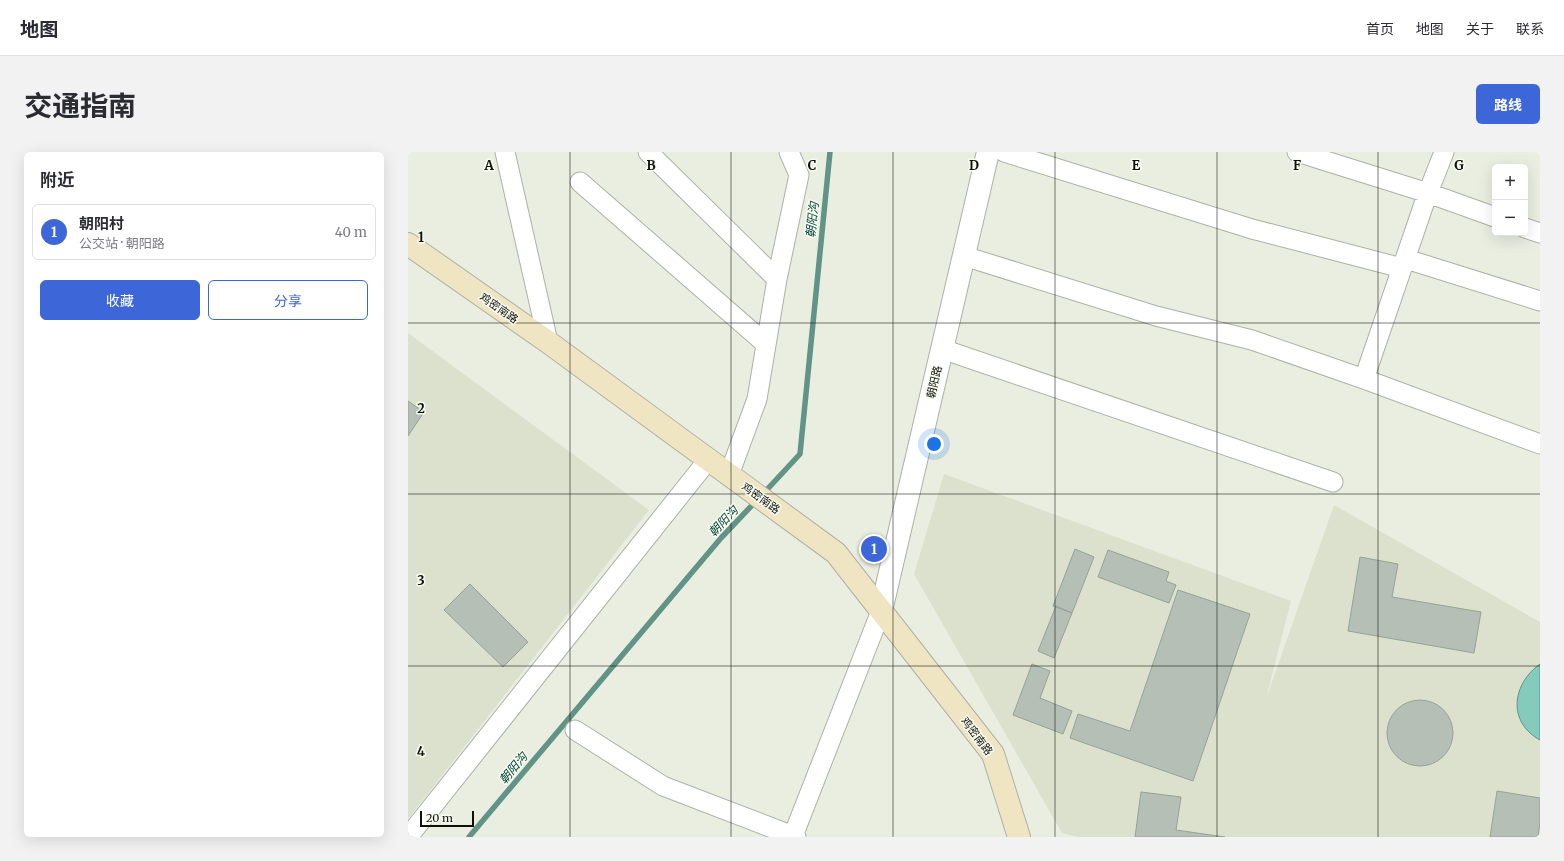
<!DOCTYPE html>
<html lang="zh">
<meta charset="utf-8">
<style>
:root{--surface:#fff;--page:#f2f2f3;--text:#2b2b33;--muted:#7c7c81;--line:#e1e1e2;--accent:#3d67d8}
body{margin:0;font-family:Merriweather,"Noto Sans SC",serif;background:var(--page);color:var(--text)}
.controls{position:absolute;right:12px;top:12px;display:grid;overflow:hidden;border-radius:6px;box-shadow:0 4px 16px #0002}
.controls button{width:36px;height:36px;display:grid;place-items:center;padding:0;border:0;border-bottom:1px solid var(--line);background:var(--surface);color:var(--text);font:20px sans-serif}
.scale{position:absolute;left:12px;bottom:10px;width:54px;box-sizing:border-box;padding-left:4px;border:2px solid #0f100c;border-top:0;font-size:11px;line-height:14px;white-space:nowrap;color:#0f100c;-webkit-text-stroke:3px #f8fbef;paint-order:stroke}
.you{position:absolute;left:526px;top:292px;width:14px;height:14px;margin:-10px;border:3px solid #fff;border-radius:50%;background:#1a73e8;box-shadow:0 0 0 6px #1a73e833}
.badge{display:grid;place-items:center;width:26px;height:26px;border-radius:50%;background:var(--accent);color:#fff;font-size:13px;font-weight:700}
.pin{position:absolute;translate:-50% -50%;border:2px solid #fff;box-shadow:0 1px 4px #0006}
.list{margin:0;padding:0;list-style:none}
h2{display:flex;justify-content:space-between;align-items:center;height:52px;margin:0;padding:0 16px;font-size:17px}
h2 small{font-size:13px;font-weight:400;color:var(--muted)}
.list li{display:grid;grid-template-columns:26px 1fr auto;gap:12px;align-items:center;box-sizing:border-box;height:56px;margin:0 8px 8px;padding:0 8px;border:1px solid var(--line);border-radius:6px}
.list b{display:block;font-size:15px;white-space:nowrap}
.list p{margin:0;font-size:13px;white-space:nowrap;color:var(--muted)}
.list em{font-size:13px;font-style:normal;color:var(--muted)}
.actions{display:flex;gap:8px;padding:12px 16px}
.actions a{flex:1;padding:9px 0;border:1px solid var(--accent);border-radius:6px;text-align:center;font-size:14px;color:var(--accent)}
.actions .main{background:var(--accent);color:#fff}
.map{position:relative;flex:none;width:1132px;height:685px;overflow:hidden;border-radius:6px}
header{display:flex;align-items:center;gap:24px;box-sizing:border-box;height:56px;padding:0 20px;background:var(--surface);border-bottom:1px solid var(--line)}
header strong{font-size:19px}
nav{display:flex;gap:22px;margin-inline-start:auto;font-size:14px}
.intro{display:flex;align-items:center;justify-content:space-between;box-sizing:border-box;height:96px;padding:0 24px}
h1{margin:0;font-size:28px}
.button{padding:10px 18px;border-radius:6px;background:var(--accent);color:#fff;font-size:14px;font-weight:700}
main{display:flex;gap:24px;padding:0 24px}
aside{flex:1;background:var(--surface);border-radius:6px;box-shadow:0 4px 16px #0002}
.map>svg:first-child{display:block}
</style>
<header>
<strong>地图</strong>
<nav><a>首页</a><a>地图</a><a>关于</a><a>联系</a></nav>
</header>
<div class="intro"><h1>交通指南</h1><a class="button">路线</a></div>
<main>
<aside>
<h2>附近<small></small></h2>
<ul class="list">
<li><span class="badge">1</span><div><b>朝阳村</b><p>公交站 · 朝阳路</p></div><em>40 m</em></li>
</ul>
<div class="actions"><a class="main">收藏</a><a>分享</a></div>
</aside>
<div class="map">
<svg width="1132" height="685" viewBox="0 0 1132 685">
<rect width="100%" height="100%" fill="#eaeee1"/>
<path fill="#dce1ce" d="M0,181L241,358L0,667Z
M536,322L883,449L858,547L926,353L1132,470V685H670L654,681L506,422Z"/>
<path fill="#84cbbb" stroke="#619386" d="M1132,512V588C1099,570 1104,532 1132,512Z"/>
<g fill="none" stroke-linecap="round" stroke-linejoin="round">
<path stroke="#619386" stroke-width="5.5" d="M355,342L392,302L422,0
M61,685L313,386L349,348"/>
</g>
<path fill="#b5bfb6" stroke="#97a198" d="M0,249L16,260L0,284Z
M667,397L686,405L664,461L645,454Z
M700,398L761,420L758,429L768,433L761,451L690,425Z
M952,405L990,412L984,445L1073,460L1066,501L940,479Z
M62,432L120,490L95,515L36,458Z
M770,438L842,462L785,629L662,586L670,562L722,579Z
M648,454L664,461L646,506L630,499Z
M624,512L642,519L632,546L664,559L655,582L605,563Z
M979 581a33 33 0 1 1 66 0a33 33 0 1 1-66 0Z
M1089,639L1132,646V670L1130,685H1082Z
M733,640L773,645L768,678L817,685H727Z"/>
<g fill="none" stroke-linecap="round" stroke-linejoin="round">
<defs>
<path id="minor" d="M97,0L140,190
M240,0L369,127
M596,0L844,77L994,116
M889,0L1020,41L1087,65
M172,30L358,192
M1117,76L1132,81
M556,104L748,164L844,188L956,227L1132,292
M998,107L1132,149
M534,197L925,330
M956,227L1018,46L1036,0
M321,323L349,247L369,127L391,23L381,0
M167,578L255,634L388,685
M385,684L473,459
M0,685L300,308"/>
<path id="tertiary" d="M473,459L580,0"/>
<path id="secondary" d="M0,92L140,190L428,401L585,602L611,685"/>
</defs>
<use href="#minor" stroke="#adb1a5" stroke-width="21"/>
<use href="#tertiary" stroke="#adb1a5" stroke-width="24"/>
<use href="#secondary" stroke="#adb1a5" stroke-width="24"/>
<use href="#minor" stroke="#fff" stroke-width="19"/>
<use href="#tertiary" stroke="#fff" stroke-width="22"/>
<use href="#secondary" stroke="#efe5c3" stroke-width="22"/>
</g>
<path fill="none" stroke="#0f100c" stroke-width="1" stroke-opacity="0.55" d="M162,0V685M323,0V685M485,0V685M647,0V685M809,0V685M970,0V685M0,171H1132M0,342H1132M0,514H1132"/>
<g text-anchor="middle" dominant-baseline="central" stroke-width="3" stroke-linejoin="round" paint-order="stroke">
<g font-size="11" fill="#0f100c" stroke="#f8fbef">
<text transform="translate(91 156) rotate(35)">鸡密南路</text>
<text transform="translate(526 230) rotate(-77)">朝阳路</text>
<text transform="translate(353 346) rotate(36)">鸡密南路</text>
<text transform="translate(569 584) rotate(53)">鸡密南路</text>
</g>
<g font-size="12" font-style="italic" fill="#004238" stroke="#f8fbef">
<text transform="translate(404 68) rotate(-84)">朝阳沟</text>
<text transform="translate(315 369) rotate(-47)">朝阳沟</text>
<text transform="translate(105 616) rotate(-50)">朝阳沟</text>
</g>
</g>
<g font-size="13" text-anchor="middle" font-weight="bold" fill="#0f100c" stroke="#f8fbef" stroke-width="3" stroke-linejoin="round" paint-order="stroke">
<text x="81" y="18">A</text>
<text x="243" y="18">B</text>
<text x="404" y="18">C</text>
<text x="566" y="18">D</text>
<text x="728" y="18">E</text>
<text x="889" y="18">F</text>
<text x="1051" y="18">G</text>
<text x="13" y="90">1</text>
<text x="13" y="261">2</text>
<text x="13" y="433">3</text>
<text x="13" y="604">4</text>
</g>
</svg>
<div class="controls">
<button>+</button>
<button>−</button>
</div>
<div class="scale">20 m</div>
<div class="you"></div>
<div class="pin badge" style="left:466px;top:397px">1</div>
</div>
</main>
